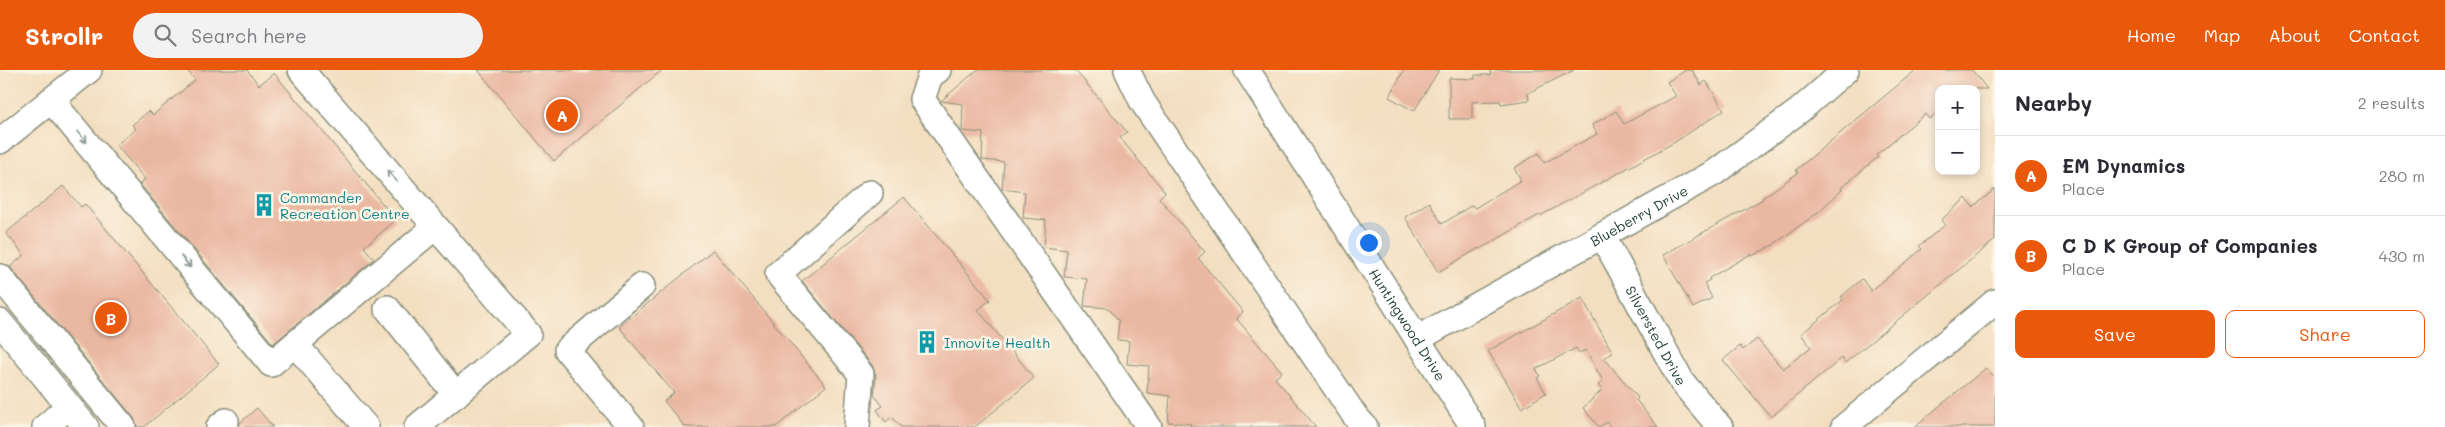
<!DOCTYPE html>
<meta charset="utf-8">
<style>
:root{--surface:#fff;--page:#f2f2f3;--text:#2b2b33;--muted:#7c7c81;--line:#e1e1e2;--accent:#ea580c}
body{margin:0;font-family:Mali,sans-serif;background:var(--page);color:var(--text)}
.controls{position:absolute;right:15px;top:15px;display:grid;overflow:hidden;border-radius:10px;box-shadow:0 2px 8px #0003}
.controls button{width:45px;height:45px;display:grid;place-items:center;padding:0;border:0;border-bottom:1px solid var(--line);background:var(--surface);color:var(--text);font:25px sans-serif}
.you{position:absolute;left:1368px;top:172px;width:18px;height:18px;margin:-12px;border:4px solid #fff;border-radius:50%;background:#1a73e8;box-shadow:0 0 0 8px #1a73e833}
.badge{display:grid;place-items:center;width:32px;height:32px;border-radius:50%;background:var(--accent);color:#fff;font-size:16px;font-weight:700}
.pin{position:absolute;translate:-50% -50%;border:2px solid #fff;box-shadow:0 1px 5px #0006}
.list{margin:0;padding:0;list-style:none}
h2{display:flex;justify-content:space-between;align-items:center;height:65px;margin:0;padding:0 20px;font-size:21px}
h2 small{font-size:16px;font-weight:400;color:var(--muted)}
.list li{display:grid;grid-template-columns:32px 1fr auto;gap:15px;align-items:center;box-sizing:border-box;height:80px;padding:0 20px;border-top:1px solid var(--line)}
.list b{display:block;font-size:19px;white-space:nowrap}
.list p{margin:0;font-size:16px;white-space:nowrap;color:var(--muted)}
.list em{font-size:16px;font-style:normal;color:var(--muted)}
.actions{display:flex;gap:10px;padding:15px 20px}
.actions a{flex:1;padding:11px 0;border:1px solid var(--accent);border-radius:10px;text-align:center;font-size:18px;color:var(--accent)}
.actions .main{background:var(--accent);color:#fff}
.icon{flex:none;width:28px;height:28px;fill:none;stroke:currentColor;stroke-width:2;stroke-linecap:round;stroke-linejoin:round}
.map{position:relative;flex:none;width:1995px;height:357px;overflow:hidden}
header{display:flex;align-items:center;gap:30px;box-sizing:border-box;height:70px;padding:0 25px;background:var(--accent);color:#fff}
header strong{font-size:24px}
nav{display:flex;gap:28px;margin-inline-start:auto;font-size:18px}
.search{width:350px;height:45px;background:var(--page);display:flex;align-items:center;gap:12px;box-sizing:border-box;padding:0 18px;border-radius:28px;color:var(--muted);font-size:19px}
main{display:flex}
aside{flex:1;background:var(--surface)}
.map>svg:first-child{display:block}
</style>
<header>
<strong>Strollr</strong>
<div class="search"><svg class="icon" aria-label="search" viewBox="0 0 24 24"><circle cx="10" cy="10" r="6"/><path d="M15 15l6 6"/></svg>Search here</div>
<nav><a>Home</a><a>Map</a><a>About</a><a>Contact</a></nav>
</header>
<main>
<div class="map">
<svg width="1995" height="357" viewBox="0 0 1995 357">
<rect width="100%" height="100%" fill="#fcf5e5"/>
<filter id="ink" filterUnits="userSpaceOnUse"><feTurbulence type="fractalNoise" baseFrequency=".02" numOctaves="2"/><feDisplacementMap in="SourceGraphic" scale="10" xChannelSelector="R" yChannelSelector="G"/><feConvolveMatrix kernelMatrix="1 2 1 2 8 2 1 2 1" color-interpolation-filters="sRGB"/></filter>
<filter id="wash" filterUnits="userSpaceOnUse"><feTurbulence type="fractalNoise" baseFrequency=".0096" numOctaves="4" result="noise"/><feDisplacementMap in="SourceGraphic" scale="20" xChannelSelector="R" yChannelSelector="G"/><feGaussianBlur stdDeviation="1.12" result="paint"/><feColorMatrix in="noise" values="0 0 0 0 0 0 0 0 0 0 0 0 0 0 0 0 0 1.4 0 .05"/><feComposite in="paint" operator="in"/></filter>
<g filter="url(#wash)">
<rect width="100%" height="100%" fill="#f3dec0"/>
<g id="blocks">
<path fill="#eab7a1" d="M187,0H247L259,15L274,3L396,150L364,177L374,189L273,274L140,114L145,109L116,75L136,59L132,55L149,41L153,45L195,10Z
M478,0H662L554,91Z
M977,0H1075L1127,62L1120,68L1165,122L1159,128L1205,182L1198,188L1243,242L1236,248L1282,302L1275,308L1316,357H1190L1191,354L1168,352L1170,326L1147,323L1149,296L1127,294L1129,271L1117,270L1119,251L1108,238L1084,236L1087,209L1064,207L1067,180L1044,177L1046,150L1023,148L1025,122L1002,119L1004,92L982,90L983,63L962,61L963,34L941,31Z
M1404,0H1439L1414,41L1389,27Z
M1490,0H1574L1528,23L1529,30L1501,34L1500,31L1472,32V49H1449V8L1475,9V5H1491Z
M1686,0H1692L1701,15L1706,11L1724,40L1675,72L1540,146L1539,145L1480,179L1479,178L1438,202L1405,147L1429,132L1442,154L1472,135L1475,138L1521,110L1514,98L1539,83L1544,93L1597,64L1592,55L1616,41L1624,54L1676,26L1667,12Z
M1916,0H1972L1987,19H1939V41L1929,49L1925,44L1876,85L1878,87L1841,118L1842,120L1816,144L1773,175L1752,186L1751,184L1709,208L1710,210L1704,213L1712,228L1693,238L1663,185L1763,129L1762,128L1798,103L1796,100Z
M63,116L81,137L85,134L219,294L144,357H137L134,348L10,197L24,185L6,163Z
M1995,119V170L1845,293L1842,288L1771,347L1723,290L1740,276L1743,280L1757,269L1783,299L1811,277L1801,264L1843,230L1841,227L1862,209L1871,221L1922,179L1919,176L1945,155L1941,150L1966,128L1973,137Z
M904,127L990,230L978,240L1034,308L975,357H901L892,347L886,352L877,340L883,336L874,325L876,305L872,295L802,211Z
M713,180L826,316L776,357H685L664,331L674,323L619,257Z
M1582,228L1613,283L1604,288L1638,328L1636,330L1658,357H1610L1607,352L1599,357L1583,338L1602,320L1598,315L1603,311L1586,280L1579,283L1576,278L1536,299L1540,306L1537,308L1546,323L1522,338L1488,281Z
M1986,298L1995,308V357H1914Z
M257,338L273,357H239L240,353Z"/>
</g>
</g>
<g filter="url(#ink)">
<use href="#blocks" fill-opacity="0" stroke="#898e7a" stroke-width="1"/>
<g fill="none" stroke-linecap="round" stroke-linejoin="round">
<defs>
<g id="minor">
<path d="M301,0L528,264L417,357"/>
<path d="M938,0L930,6L922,29L1149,357"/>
<path d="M1127,0L1142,31L1355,346L1365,357"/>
<path id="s1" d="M1247,0L1473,357"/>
<path d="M51,30L271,294L435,157"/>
<path d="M0,71L89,0"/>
<path id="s2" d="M1603,167L1682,312L1720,357"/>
<path d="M0,207L123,357"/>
<path d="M387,238L456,325"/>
<path d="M0,252L86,357"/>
<path id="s3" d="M1417,269L1714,103L1799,41L1846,0"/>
<path d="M295,274L366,357"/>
<path d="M45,357L68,337"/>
<path d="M219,357L226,351"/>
<path d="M631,357L567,280L642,216"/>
<path d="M857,357L861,304L778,204L870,123"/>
<path d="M1844,357L1995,232"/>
</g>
</defs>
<use href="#minor" stroke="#898e7a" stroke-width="28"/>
<use href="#minor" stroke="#fff" stroke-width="25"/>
</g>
<defs><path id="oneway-shaft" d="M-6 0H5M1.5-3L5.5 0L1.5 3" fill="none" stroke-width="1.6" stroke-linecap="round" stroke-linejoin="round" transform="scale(1.25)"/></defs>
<g stroke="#8f9e9a">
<use href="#oneway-shaft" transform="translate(82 67) rotate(50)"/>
<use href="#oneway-shaft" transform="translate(392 106) rotate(-131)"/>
<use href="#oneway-shaft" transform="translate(186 192) rotate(50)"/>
</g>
</g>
<defs>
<symbol id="building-bare" viewBox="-9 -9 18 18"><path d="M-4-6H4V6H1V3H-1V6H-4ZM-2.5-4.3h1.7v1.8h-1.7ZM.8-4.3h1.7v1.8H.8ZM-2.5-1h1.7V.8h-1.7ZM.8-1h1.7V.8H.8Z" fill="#0f9aa8" stroke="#fcf5e5" stroke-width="2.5" paint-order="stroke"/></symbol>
</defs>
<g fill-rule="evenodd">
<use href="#building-bare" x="248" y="119" width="32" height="32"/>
<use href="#building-bare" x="911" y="256" width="32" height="32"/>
</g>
<g text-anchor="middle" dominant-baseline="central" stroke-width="5" stroke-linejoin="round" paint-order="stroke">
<g font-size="14" fill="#0d838f" stroke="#fcf5e5" text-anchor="start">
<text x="280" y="127">Commander<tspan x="280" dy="16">Recreation Centre</tspan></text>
<text x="944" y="272">Innovite Health</text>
</g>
<g font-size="14" fill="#1f3d34" stroke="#fcf5e5">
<text stroke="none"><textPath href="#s3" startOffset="254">Blueberry Drive</textPath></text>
<text stroke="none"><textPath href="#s1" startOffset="301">Huntingwood Drive</textPath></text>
<text stroke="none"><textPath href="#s2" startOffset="112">Silversted Drive</textPath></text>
</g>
</g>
</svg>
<div class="controls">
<button>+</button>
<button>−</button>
</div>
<div class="you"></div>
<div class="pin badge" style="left:562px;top:45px">A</div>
<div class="pin badge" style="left:111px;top:248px">B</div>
</div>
<aside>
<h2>Nearby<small>2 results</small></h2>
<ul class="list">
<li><span class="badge">A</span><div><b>EM Dynamics</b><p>Place</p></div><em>280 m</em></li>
<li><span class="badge">B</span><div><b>C D K Group of Companies</b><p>Place</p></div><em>430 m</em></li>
</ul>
<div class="actions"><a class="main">Save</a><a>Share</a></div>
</aside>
</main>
